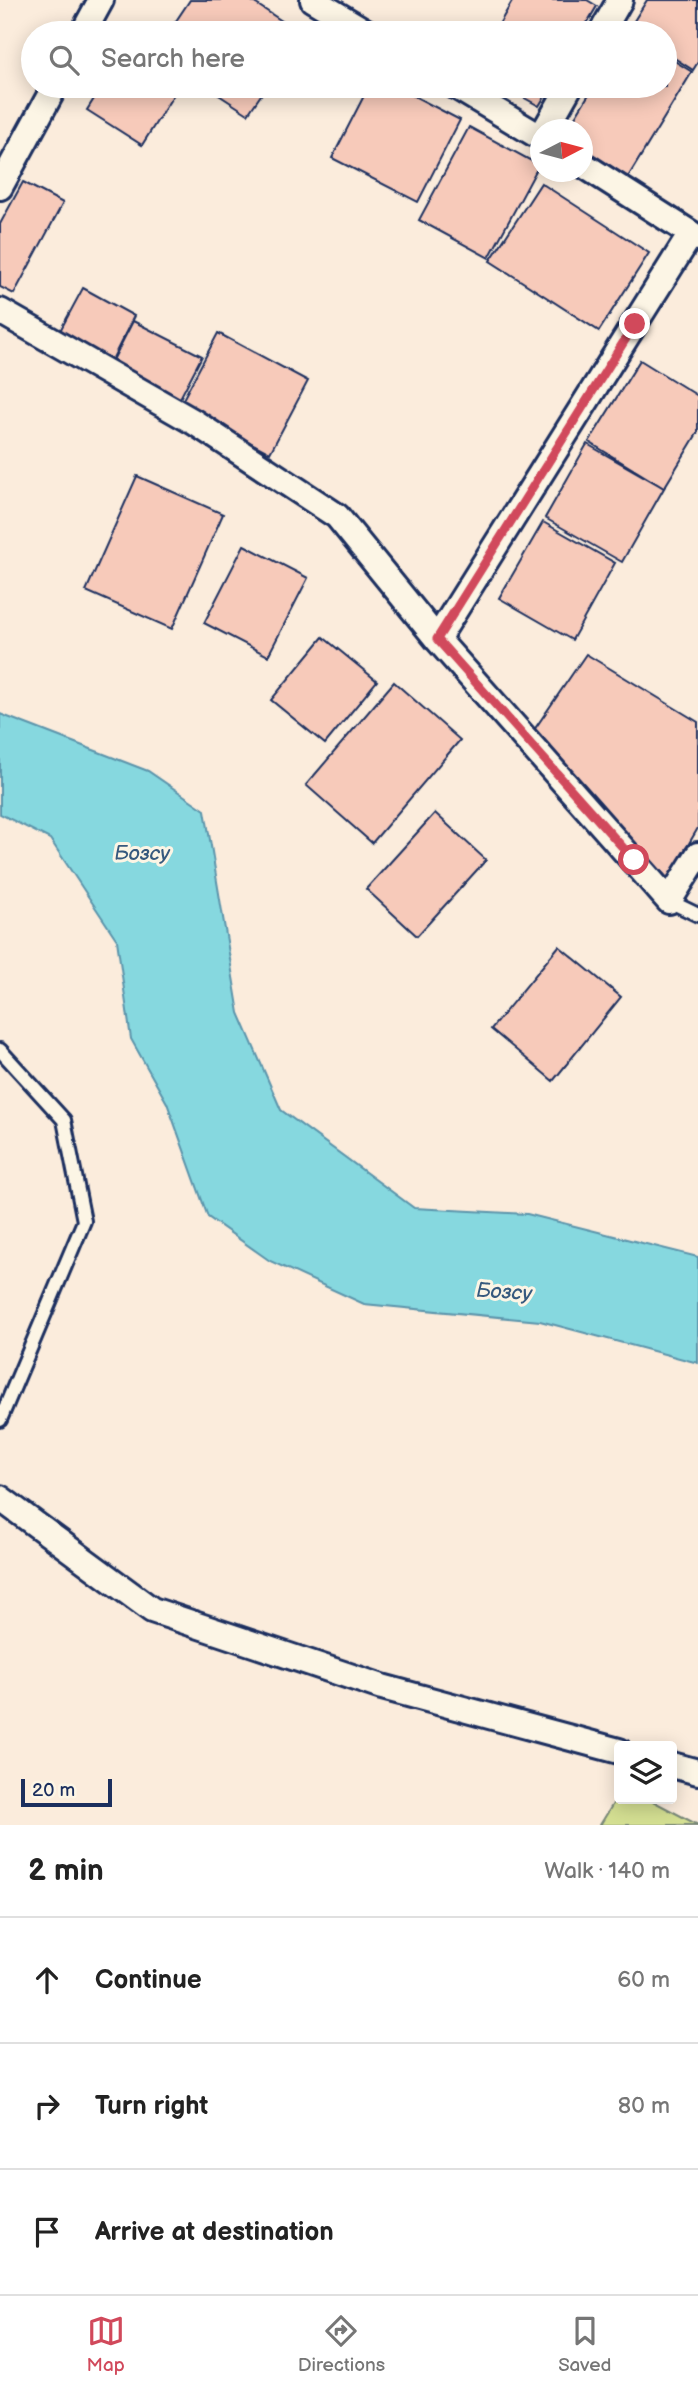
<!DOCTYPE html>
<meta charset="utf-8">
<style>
:root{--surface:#fff;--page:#f2f2f2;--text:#222;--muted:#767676;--line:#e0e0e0;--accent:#d1495b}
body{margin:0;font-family:"Balsamiq Sans",sans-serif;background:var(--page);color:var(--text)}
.controls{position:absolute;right:21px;bottom:21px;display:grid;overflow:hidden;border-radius:7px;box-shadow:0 4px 18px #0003}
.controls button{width:63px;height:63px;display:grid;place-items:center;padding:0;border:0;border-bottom:2px solid var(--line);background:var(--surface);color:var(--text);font:35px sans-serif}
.compass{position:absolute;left:530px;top:119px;width:63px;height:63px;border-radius:50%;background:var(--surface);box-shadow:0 4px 18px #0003;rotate:84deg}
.scale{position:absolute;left:21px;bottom:18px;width:91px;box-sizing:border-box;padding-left:7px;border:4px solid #1b2f5e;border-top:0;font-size:19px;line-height:24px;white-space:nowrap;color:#1b2f5e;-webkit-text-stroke:5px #fcf5e5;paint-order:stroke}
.stop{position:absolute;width:21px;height:21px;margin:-16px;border:5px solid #d1495b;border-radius:50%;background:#fff}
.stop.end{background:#d1495b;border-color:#fff;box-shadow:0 2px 7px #0008}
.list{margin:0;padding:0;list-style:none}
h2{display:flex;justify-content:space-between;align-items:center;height:91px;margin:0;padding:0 28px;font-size:30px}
h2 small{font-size:23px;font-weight:400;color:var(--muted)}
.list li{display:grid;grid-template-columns:46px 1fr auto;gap:21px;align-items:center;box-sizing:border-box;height:126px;padding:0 28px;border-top:2px solid var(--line)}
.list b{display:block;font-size:26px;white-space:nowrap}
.list em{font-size:23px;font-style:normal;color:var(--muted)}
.icon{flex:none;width:38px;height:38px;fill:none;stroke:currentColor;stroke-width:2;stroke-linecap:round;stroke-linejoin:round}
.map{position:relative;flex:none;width:698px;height:1825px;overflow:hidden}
.search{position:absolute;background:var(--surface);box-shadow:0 4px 18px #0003;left:21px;right:21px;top:21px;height:77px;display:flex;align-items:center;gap:18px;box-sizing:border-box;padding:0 24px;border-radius:38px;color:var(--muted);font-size:26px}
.sheet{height:469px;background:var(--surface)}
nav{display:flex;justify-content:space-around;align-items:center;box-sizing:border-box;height:98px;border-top:2px solid var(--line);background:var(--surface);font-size:19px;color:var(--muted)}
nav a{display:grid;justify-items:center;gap:4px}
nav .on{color:var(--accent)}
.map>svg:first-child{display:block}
</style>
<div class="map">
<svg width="698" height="1825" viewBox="0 0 698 1825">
<rect width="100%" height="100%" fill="#fbecdc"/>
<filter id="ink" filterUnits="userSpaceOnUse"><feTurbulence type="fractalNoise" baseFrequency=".0143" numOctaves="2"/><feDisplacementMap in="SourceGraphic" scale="14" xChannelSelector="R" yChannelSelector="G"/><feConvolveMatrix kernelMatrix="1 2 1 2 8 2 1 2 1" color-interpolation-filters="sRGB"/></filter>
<g filter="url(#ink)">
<path fill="#d4df92" stroke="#788778" stroke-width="2" d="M619,1794V1799H649L698,1825H600Z"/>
<path fill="#86d8df" stroke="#5b94ab" stroke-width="2" d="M0,714L148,771L205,810L239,1013L281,1110L414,1208L527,1214L698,1257V1363L540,1321L364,1304L270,1261L208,1217L167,1103L131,1039L117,940L50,839L0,814Z"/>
<path fill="#f7caba" stroke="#1b2f5e" stroke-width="2" d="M190,0H250L300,33H168Z
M513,0H587L597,6L581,33H494Z
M647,0H698V62L693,70L665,52V33H635L629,29Z
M665,55L692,72L628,177L582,148V130H567L594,86H665Z
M102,86H179L142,145L87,110Z
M205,86H267L248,114Z
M369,86H395L460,120L418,202L332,158Z
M503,86H551L539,106Z
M469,127L539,165L489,258L419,220Z
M23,182L63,203L14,294L0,287V224Z
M541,183L649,253L599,331L490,261Z
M83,288L134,316L108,368L55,340Z
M133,321L202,356L177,404L109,368Z
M218,333L308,381L270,453L180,405Z
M640,360L698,396V432L664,488L589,442Z
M587,444L664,488L622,562L545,518Z
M137,476L223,514L172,629L86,591Z
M543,522L615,563L572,640L499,598Z
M244,545L308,578L268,656L204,623Z
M323,637L377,681L325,744L271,700Z
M586,654L698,722V828L667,881L532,733Z
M394,682L460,740L372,843L306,785Z
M435,813L486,860L417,936L366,889Z
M559,946L621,997L553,1081L491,1029Z"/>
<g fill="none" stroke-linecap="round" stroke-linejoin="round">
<defs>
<path id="lane" d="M669,901L698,915
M0,1050L64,1120L84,1221L0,1420"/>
<path id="street" d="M313,0L368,33
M83,33L101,0
M601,33L620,0
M455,86L540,137
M545,130L570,86
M582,164L698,238
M0,187L55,86
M0,311L194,422L337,516L437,639L669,901L698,855
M437,639L691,234
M0,1498L152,1610L382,1687L619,1751
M672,1765L698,1772"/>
</defs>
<use href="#lane" stroke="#1b2f5e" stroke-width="18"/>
<use href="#street" stroke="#1b2f5e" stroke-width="30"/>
<use href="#lane" stroke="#fcf5e5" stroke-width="12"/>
<use href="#street" stroke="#fcf5e5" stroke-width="24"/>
</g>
</g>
<g fill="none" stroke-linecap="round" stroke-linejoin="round" filter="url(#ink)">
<path stroke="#d1495b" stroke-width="9" d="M634,860L437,639L635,324"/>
</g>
<g text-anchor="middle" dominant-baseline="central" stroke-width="6" stroke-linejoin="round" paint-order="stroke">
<g font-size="21" font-style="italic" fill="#36597e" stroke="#fcf5e5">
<text x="142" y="853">Бозсу</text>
<text transform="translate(504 1292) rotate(4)">Бозсу</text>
</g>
</g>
</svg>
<div class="controls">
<button><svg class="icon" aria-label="layers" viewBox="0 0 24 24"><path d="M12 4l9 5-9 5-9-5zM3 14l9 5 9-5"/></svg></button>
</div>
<svg class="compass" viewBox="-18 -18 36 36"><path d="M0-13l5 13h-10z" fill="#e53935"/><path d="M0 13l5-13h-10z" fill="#767676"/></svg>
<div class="scale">20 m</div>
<div class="stop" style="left:634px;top:860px"></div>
<div class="stop end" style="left:635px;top:324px"></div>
<div class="search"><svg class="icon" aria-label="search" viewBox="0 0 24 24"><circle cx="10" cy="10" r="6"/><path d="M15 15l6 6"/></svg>Search here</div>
</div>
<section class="sheet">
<h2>2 min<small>Walk · 140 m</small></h2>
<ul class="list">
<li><svg class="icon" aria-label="ahead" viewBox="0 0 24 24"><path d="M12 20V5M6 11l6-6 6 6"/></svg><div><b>Continue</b></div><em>60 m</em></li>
<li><svg class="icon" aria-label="right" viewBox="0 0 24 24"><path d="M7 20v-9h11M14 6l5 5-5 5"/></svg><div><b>Turn right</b></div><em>80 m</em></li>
<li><svg class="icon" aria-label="arrive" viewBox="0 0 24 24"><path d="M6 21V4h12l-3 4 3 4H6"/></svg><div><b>Arrive at destination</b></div></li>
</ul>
</section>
<nav>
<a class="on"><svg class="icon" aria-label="map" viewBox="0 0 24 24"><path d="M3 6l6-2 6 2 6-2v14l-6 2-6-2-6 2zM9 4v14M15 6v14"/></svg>Map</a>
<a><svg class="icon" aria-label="directions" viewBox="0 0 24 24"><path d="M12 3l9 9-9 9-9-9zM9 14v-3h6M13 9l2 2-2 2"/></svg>Directions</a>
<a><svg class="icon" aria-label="saved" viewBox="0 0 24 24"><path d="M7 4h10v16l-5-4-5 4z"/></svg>Saved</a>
</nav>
